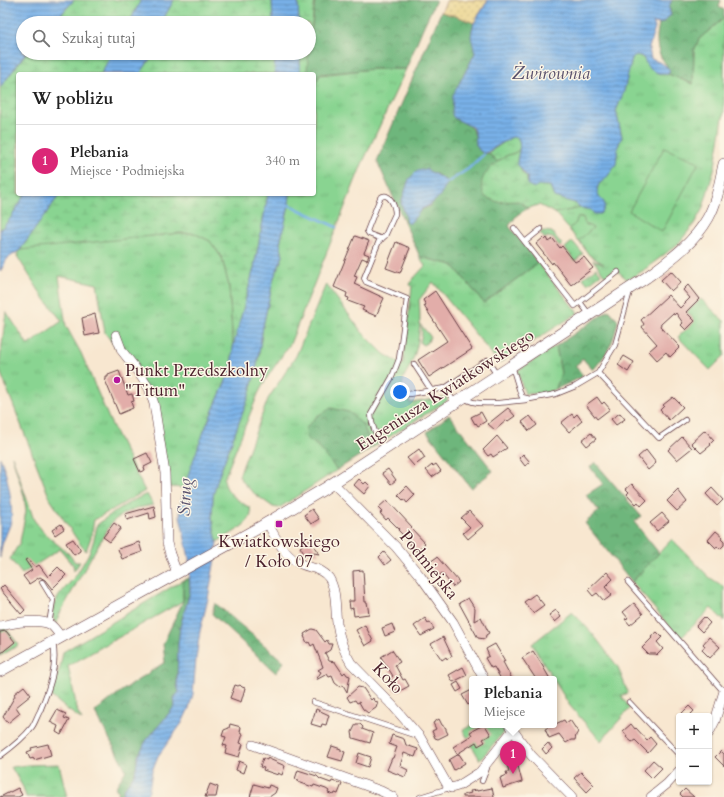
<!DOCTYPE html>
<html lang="pl">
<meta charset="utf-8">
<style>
:root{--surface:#fff;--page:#f6f6f6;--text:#222;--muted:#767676;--line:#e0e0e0;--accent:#db2777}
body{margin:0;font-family:Cardo,serif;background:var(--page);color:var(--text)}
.controls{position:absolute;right:12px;bottom:12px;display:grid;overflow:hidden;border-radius:4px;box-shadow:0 1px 3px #0004}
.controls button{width:36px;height:36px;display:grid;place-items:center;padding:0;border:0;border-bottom:1px solid var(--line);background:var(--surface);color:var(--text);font:20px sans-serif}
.you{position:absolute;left:400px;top:392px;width:14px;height:14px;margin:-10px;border:3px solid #fff;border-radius:50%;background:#1a73e8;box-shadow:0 0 0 6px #1a73e833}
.badge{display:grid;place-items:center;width:26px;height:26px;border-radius:50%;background:var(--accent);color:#fff;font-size:13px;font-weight:700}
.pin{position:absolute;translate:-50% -33px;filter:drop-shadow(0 1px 2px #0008)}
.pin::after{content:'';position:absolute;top:21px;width:14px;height:12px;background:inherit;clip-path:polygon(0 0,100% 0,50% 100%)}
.popup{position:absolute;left:469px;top:676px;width:88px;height:52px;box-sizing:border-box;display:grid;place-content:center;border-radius:4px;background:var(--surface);filter:drop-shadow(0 1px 3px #0005);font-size:13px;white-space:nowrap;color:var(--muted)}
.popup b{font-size:15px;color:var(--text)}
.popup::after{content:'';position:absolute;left:50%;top:100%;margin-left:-8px;border:8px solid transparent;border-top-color:var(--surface)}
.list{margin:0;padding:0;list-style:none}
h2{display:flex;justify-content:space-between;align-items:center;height:52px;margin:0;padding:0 16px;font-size:17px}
h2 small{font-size:13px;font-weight:400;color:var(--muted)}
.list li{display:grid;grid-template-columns:26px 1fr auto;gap:12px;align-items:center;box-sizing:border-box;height:72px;padding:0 16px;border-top:1px solid var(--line)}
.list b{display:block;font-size:15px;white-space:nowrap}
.list p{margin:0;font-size:13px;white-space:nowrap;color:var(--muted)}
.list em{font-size:13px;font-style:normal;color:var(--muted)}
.icon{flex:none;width:22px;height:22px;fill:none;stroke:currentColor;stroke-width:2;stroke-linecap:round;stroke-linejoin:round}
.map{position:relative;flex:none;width:724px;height:797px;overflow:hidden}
.search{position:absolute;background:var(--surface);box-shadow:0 1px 3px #0004;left:16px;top:16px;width:300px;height:44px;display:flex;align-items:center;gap:10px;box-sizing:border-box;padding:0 14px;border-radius:22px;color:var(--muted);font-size:15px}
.panel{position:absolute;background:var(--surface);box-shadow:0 1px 3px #0004;left:16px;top:72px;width:300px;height:124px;border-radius:4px}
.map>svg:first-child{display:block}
</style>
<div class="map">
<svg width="724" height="797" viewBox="0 0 724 797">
<defs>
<pattern id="grass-tufts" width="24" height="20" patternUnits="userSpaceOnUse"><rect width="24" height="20" fill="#89d491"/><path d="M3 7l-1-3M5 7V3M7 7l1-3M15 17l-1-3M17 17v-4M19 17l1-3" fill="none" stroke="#78b67d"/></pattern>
<pattern id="forest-crowns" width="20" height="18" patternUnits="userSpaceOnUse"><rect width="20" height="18" fill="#6eb67b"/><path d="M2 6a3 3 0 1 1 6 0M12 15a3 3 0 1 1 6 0" fill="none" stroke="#5c9365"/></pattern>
<pattern id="wetland-marsh" width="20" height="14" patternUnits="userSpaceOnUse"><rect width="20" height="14" fill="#89d491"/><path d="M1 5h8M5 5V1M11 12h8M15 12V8" fill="none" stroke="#78b67d"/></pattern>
<pattern id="sand-dots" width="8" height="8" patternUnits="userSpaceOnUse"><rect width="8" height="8" fill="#eeda9e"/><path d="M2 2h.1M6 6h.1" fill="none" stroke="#cebb88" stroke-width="1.8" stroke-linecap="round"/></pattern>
<pattern id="water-rules" width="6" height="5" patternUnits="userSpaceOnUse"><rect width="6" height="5" fill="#78b1e8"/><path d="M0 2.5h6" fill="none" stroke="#648fbc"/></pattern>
</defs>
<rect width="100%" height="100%" fill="#fcf5e5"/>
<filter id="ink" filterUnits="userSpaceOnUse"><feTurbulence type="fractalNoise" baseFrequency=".025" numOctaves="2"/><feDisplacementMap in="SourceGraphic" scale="8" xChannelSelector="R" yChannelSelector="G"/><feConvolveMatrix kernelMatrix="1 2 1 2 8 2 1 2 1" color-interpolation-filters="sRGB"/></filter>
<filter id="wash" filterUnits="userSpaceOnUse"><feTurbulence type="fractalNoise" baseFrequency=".012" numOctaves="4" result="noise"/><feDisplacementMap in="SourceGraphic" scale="16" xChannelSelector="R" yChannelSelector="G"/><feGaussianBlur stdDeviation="0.9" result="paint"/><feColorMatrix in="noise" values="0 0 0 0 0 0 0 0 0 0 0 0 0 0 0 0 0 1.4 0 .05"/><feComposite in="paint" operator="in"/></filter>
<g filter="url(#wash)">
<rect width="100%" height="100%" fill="#f8e7d0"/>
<path fill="url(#grass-tufts)" stroke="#6a7a5e" d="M724,18V111L715,166L703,208L694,224L678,244L644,270L628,280L615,269L606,277L593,260L604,264L589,255L580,242L555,213L581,208L591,210L604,202L599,197L597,190L599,184L607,177L616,164L618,146L622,137L616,111L624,91L632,58L636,55C649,56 648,77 668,74L693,84L694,51L699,39Z
M373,69H406L362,164L290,344L266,379L258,394L224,479C225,493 238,500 250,508C250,510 251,512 251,514C250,525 225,537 217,542L212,518L213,496L218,478L249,396L257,365L263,326L274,277L283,256L280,243L289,205L290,194H314V86L320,75Z
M512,137L518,138C524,152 516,152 506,156C503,158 500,160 498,162L488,153Z
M543,231L552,232L562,245L560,247L553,238L547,237L545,239L540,233Z
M180,233H194L210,241L222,258L229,286L233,347L231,369L204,431L185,488L168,487C161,454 156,405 139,377L105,333L97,284L59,276L66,326L81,353L110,421L145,491L94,520L91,537L86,551L80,544L50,499L0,371V361L6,311L28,345L62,321L41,294L17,256C18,250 21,249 28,248Z
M572,242L574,243L583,254L575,261L565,248Z
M420,257L453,265L484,303L538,263L578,313L499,363L433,282L419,300C421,319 420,341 413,359C407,375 400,376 403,394H408L410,403L447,397V401L373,447L362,424L317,445L337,470L279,508L273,507L255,494L246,486L239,476L268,399L296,356L326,284L361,331L384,354L403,365L412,286L410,285L412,280L425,266Z
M596,268L601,274L588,284L583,278Z
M701,299L724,321V356L710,370L678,337L695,321L687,312Z
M556,346L561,373L556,389L546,393L525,394L517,371Z
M12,456L34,520L45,534L68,553L75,562H80L74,571L73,565L60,549L22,574L10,559L20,542L26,511L24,496Z
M147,494L153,505L137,508L123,514L112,522L90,559L58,617L57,625C42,607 67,588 77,574C81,568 84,561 88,555C93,545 95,536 97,525C113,512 128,502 147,494Z
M672,539L709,577L724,587V621L711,608L680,639L632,582Z
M183,580V601L68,666L78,713L82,720L68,710L51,696L55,680L60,668L63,652Z
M572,612L592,633L618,667L628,693L621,696L630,708L601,741L570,706L532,644Z
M472,725H504L506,729L480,760L463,730Z
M59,764L67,797H26L23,787L11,767L28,765Z"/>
<path fill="url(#forest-crowns)" stroke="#5c6a53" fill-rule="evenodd" d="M315,0H436L422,30L406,69H373L320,74L314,86V74H307L308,53H309Z
M672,0H721L719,7L724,10V18L699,39L694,51L693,84L668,74L670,71C668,66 664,63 661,57C656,47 656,36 659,24L664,22L671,14L669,6Z
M441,12L459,17L474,23L472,30L475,53L470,63L460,81L454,118C474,127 474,129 479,150L484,154L488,153L498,162L483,178L498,202L519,201L528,208L517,215L509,226L538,263L484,303L453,265L420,257L377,161ZM417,171L436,174L448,182C443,189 438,196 433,203C426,210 416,209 412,221H406V217L401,203L409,179Z
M609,310L618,320C614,342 608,353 593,370L583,359L575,366L582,374V377L556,389L561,373L556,346Z
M331,408L349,412L362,424L373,447L337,470L317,445L307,439L306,428L317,416Z
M449,415L493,471L471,488L427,432Z
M595,462L641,516L634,522L659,553L632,582L585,523L599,511L586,495L603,484L590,467Z
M189,578L190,592L180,627L178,644L177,685L179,692L174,698L175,706L146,741L138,756L135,773L124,789L122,797H116L119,792L115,788L126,770L95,712L120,692L165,662L163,644L183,601V580Z
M215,603L284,662L276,673L212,614Z"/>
<path fill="url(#wetland-marsh)" stroke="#6a7a5e" d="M74,0H141L129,23H54Z
M174,0H272L273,23H161Z
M298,0H315L309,45V23H299Z
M26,53H112L101,74H18V194H25L10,219L0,230V88Z
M154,53H274L275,74H140Z
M300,53H308L307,74H300Z
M520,148L517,160L523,174L527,176V182L550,186L554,197L575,203L581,208L555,213L539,205L528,208L519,201L498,202L485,197C483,191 480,184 483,178C485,172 500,159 506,156C513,153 514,155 520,148Z
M60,194H268L254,268L233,347L229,286L222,258L210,241L194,233H180L20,250Z"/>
<path fill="url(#sand-dots)" stroke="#9c7c64" d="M447,0H488L474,23L459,17L441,12Z"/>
<path fill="#89d491" stroke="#6a7a5e" d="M664,148L699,162L662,232L629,211Z
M583,217L585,224L593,228L578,241L569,229L576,223L577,218Z
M421,325L430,336L428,342L423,345L420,343L422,333Z
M4,626L19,645L0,656V627Z"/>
<path fill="url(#water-rules)" stroke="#61688a" d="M0,0H74L53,23H23V53H26L0,88Z
M141,0H174L161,23H129Z
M272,0H298L299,23H273Z
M488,0H672C669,6 668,8 671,14L664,22L659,24L653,23L655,27L649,48L651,59C657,61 668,65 670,71L668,74C662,75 654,72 649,68C643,62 647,56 636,55L632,58L624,91L616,111L622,137L618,146L616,164L607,177L599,184L597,189L599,197L604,202L605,206L603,211L600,214H594L591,210L581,208L575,203L554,197L550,186L538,185L534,188L528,185L527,176C522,173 522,167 517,164C517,155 522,148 518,138L512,137L484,154L479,150L476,145L475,133L472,127L454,118L452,115L453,95L470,63L475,53L471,37L472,30L474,23Z
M112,53H154L140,74H101Z
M274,53H300V74H275Z
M426,169L448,182L439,197L431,204L422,209L409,224L406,221V217L401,203L409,179L417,171Z
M25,194H60L20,250L7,259L0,272V230L10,219Z
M268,194H290L289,205L280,243L283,256L274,277L263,326L257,365L249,396L218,478L213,496L212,518L217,542L215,559L208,599L200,631L196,659L193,694L189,708L182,723L158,756L152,771L149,791L146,797H122L124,789L135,773L138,756L146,741L175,706L174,698L179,692L177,685L178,644L180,627L190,592L189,558L180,516L181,501L189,472L204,431L231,369L233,347L254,268Z
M0,457C7,473 15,508 10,525C8,531 5,536 3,542C1,547 1,553 0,558Z"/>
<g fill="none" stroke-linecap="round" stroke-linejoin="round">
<path stroke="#78b1e8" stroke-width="2.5" d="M445,184L468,169L484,154
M289,205L336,227"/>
</g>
<g id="blocks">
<path fill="#e2ada9" d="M355,236L369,241L364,253L369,255L367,260L362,258L354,276L357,277L354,284L384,298L376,316L362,310L364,307L348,301L349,298L346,297L347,293L334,287Z
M543,238L545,240L547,238L549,242L553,239L560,248L562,246L575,262L584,257L593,268L571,285L553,262L552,264L536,244Z
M396,242L410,248L400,273L386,268Z
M671,271L681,282L671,291L661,280Z
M688,285L699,299L686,312L695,321L686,330L681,325L683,323L676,313L674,315L673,313L661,324L660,326L680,347L670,357L666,352L657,360L649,351L657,344L642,327L644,324L641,320L668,295L680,308L690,298L683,290Z
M435,291L472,349L429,377L418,360L447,341L424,306L426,305L423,300Z
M95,314L99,333L85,336L82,318Z
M624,356L634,362L628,372L618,365Z
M119,371L128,395L132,394L134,401L131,402L133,408L119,414L105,380H106V377H108V375Z
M597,397L602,404L604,402L610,409L597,419L586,405Z
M673,397L683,407L669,420L660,410L664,406L663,405Z
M508,408L515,416L508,421L507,420L495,430L488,424Z
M481,412L486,421L478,426L476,423L475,424L471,417Z
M620,413L625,419L616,425L611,419Z
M572,414L574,417L577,414L582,421L569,432L561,423Z
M530,416L537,425L529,431L522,422Z
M705,430L714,440L710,444L711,445L701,453L691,443Z
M591,433L596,439L587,446L582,440Z
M497,436L507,448L493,457L491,454L488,456L483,450Z
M682,437L692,448L677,460L668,450Z
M419,449L425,458L414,466L407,458Z
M646,450L656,463L648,470L638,457Z
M147,453L152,463L144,467L145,470L140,472L134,459Z
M523,454L530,462L525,466L519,458Z
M436,464L441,471L432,477L426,470L432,465L433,466Z
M388,469L396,480L391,484L382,473Z
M359,479L364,484L366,482L370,486L364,494L354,485Z
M632,484L647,500L641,506L638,502L636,504L627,494L629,492L626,489Z
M407,486L415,495L407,503L404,499L403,500L398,495Z
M712,488L723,500L717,506L706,494Z
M678,490L687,502L677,511L667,501Z
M387,500L412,527L411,528L425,543L420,548V551L417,550L416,551L406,540L407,539L398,530L399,529L388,518L386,520L380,513L382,512L378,508Z
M154,506L156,517L150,519L149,513L127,520L125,514Z
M312,509L319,519L311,524L304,515Z
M469,511L483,526L468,539L463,533L470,527L461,518Z
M662,513L669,521L657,531L650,523Z
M114,523L121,528L110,542L103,537Z
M61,524L64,529L55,535L52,530Z
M716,531L723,537L721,538L724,541V545L720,549L717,546L716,548L708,540Z
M73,539L80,549V551L74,555L66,543Z
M310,540L315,548L319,554L309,552L305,555L300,547Z
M139,542L142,552L122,559L118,549Z
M384,552L391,560L385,565L379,557Z
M437,557L459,582L453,587L442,573L437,577L429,568L433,566L430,562Z
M27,559L36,567L39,565L48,577L58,567L66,575L52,589L45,580L40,577L29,584L23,576L32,570L25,560Z
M363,570L365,602H367L369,614L354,616L353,608L350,609L349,601H354L353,571Z
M607,572L613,579L605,587L612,595L604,601L597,593L593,596L588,590Z
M4,585L25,610L21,614L0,589Z
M535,594L544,605L533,613L524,602Z
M468,598L475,609L474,621L481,617L489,633L486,635L485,639L478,638L459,603Z
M634,603L643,614L630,625L625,619L628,618L623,612Z
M556,610L561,617L555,622L549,615Z
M704,617L710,623L702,632L696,626Z
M425,618L428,623L430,622L434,629L421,636L414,626Z
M392,624L395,632L385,636L382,628Z
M365,625L373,641L365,646L356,630Z
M312,629L316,630L325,642L327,640L329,644H332L330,650L325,653L329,661L335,662L343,674L345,672L347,675L350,676L347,692L343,685L340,687L335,683L332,676L329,677L327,674L316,680L321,672L318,670L323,667L314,644L311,646L309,642L307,643L304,636H305L304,634Z
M6,631L15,642L0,654V632Z
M657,632L662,637L657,642L663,649L657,655L656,654H648L642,648L652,638L651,637Z
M443,637L452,656L447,659L446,657L442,660L431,644Z
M709,637L720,647L710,658L702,650L705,646L703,644Z
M495,644L505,661L503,662L512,679H501L494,667L491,668L485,658L489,656L486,649Z
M392,650L400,662L395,665L403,680L405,679L409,686L398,692L397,690L395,691L390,684L393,683L390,678L393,676L381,657Z
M533,651L542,665L550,679H536L522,658Z
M463,667L467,675L453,682L449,675Z
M458,682L462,689L457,692L453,685Z
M235,685L238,686L240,685L242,687L245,688L241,702L230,698Z
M24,686L31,695L16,707L20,713L8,723L3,717L15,696L14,694Z
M358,687L363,688L371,700L373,698L374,701L378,702L376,708L368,713L363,709L359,702L357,703L355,700L350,702L347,697Z
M472,690V702L468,705L462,695Z
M689,706L694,711L689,716H679Z
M316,709L329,715L326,725L322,724L321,727L311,724Z
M57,710L66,714L64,718L69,720L61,735L56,732L58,726L50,722Z
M439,719L442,725L446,728V730L448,734L438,739L435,738L432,731L436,729L433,723Z
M564,720L566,723L570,720L578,732L576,735L575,740H571L566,743L559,734L549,738L545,729Z
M230,724L241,727L240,732L243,734L240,743L243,744L239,757L225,753L227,746L223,745L226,737L222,736L224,730L229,728Z
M356,724H360L363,727L362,729L373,733L370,743L353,738L352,732Z
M631,724L635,729L636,728L647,740L650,737L656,744L648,753L635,740L632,742L626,737L627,736L623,731Z
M483,725H485L491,735L483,739L485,742L478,746L476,742L457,754L453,747L472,735L470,732Z
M392,735L404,739L406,745L418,749L415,757L404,753L400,766L408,770L405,777L387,770L392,758H393L397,747L389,744Z
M548,743L552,748L546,754L542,749Z
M48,744L51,755L34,760V758L30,759L27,752L32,750L31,748Z
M332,746L341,749V751L345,752L342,761L328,757Z
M721,751L724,754V766L715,757Z
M359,753L371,757L368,767L356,763Z
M459,754L465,763L454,770L449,760Z
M263,758L267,760V758L285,766L282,775L278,773V775L263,770L264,768L260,767Z
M653,760L662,768L652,778L644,770Z
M239,761L246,764L243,773L236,770Z
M517,762L522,782L503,788L500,778L507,775L506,772H509L507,764Z
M298,770L317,776L320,779L331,783L332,781L342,784L338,794L335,793L334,795L328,793L329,791L326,789L314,785L313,787L298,782L299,780L295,779Z
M581,772L594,785L587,792L574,778Z
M210,784L218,787L216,797H205Z
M254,784L268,788L269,785L277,788L275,793L269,797H250Z
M18,788L22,795L18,797H0Z
M492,788L494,797H463V795L471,793L470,791L477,790V791Z
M685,789L694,797H683L680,794Z"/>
</g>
</g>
<g filter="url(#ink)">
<use href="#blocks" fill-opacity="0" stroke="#643d44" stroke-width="1"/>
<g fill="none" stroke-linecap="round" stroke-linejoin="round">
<defs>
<path id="service" d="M514,228L575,306L618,272
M382,239L369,234L367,231L380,198C389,190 395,206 395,214L385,236L379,241L364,278L366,282L407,299L399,359L392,377L371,414C371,426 378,439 385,448
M525,242L541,229
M580,302L589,314
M414,364L431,390
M512,366L521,395L522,397L530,399L556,394L576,386L598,373L615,345L630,291
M598,373L659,438L685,420
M445,388L487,360L497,375
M409,394L445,388L455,403
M465,398C474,408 512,401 526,400
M42,582L53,600L49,624
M628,582L724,692
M313,702L417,736
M629,702L679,755
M0,756C11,748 23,739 32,727C35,723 37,716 40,711C49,689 58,667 53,643
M482,781L487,768
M420,797L449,788"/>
<path id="minor" d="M116,335L122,351L133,365L149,388L154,404L165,473L167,543L170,554L177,573
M333,483L396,547L421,577L453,622L484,679
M268,523C274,536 284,554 297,562C308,569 320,566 329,578C337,591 335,609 337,623C339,637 344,652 351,663L393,706L420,737L448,786L451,788L458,786L480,772L512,731
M0,626C13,623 40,618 51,625C55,628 58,633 61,637
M509,725L531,755L572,797
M709,733L715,721L724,691
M253,745L381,791L393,797
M651,797L667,784L679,771"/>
<path id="tertiary" d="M0,671L262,526L324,489L647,277C670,260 694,243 708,218C717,202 720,182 724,164"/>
</defs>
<use href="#service" stroke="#643d44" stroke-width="6"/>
<use href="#minor" stroke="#643d44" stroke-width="10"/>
<use href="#tertiary" stroke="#643d44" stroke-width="12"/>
<use href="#service" stroke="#fff" stroke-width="4.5"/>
<use href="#minor" stroke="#fff" stroke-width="9"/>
<use href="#tertiary" stroke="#fff" stroke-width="11"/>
</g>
</g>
<g fill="#b5179e" stroke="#fcf5e5" stroke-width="1.5">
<circle cx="117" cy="380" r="4"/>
<rect x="275" y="520" width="8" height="8" rx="2"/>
</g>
<g text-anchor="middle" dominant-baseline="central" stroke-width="3" stroke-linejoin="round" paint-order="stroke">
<g font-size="17" fill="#4a1f2b" stroke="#fcf5e5" text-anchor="start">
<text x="125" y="370">Punkt Przedszkolny<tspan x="125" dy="20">"Titum"</tspan></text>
<text x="279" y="541" text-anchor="middle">Kwiatkowskiego<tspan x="279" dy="20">/ Koło 07</tspan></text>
</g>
<g font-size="17" fill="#4a1f2b" stroke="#fcf5e5">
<text transform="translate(445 390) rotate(-33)">Eugeniusza Kwiatkowskiego</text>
<text transform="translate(429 565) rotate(51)">Podmiejska</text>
<text transform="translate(388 678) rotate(46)">Koło</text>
</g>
<g font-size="18" font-style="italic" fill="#5a526d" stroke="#fcf5e5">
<text x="551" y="73">Żwirownia</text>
<text transform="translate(185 497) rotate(-88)">Strug</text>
</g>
</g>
</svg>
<div class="controls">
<button>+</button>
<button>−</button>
</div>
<div class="you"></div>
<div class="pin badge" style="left:513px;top:774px">1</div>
<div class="popup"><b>Plebania</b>Miejsce</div>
<div class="search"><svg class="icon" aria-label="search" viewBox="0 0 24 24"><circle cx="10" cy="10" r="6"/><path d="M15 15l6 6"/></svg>Szukaj tutaj</div>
<section class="panel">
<h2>W pobliżu<small></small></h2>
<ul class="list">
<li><span class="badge">1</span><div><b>Plebania</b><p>Miejsce · Podmiejska</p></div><em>340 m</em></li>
</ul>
</section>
</div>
